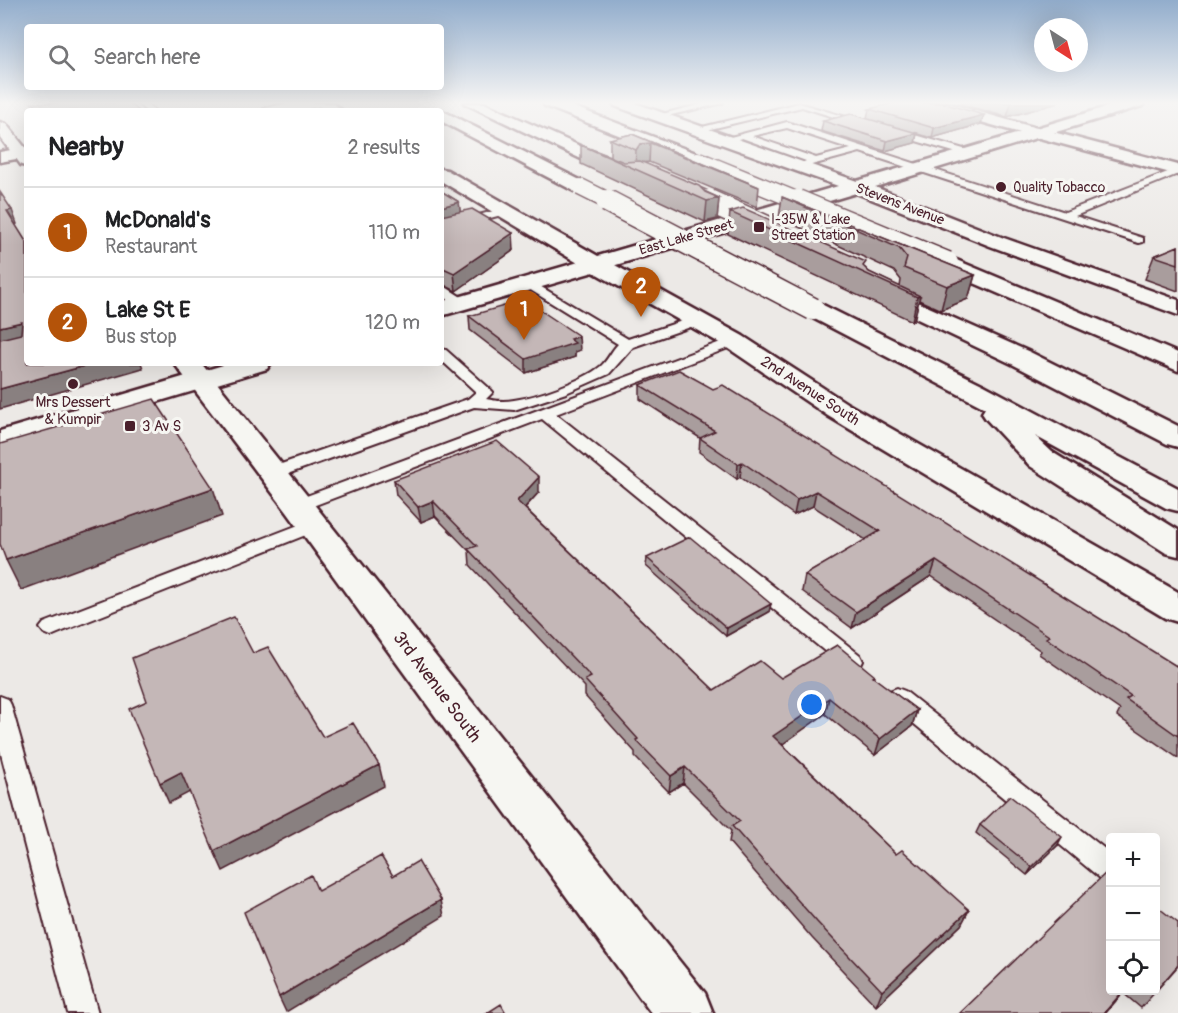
<!DOCTYPE html>
<meta charset="utf-8">
<style>
:root{--surface:#fff;--page:#f2f2f2;--text:#202124;--muted:#757577;--line:#e0e0e0;--accent:#b45309}
body{margin:0;font-family:Pangolin,sans-serif;background:var(--page);color:var(--text)}
.controls{position:absolute;right:18px;bottom:18px;display:grid;overflow:hidden;border-radius:6px;box-shadow:0 6px 24px #0002}
.controls button{width:54px;height:54px;display:grid;place-items:center;padding:0;border:0;border-bottom:2px solid var(--line);background:var(--surface);color:var(--text);font:30px sans-serif}
.compass{position:absolute;left:1034px;top:18px;width:54px;height:54px;border-radius:50%;background:var(--surface);box-shadow:0 6px 24px #0002;rotate:144deg}
.you{position:absolute;left:812px;top:705px;width:21px;height:21px;margin:-15px;border:4px solid #fff;border-radius:50%;background:#1a73e8;box-shadow:0 0 0 9px #1a73e833}
.badge{display:grid;place-items:center;width:39px;height:39px;border-radius:50%;background:var(--accent);color:#fff;font-size:20px;font-weight:700}
.pin{position:absolute;translate:-50% -50px;filter:drop-shadow(0 2px 3px #0008)}
.pin::after{content:'';position:absolute;top:32px;width:21px;height:18px;background:inherit;clip-path:polygon(0 0,100% 0,50% 100%)}
.list{margin:0;padding:0;list-style:none}
h2{display:flex;justify-content:space-between;align-items:center;height:78px;margin:0;padding:0 24px;font-size:26px}
h2 small{font-size:20px;font-weight:400;color:var(--muted)}
.list li{display:grid;grid-template-columns:39px 1fr auto;gap:18px;align-items:center;box-sizing:border-box;height:90px;padding:0 24px;border-top:2px solid var(--line)}
.list b{display:block;font-size:22px;white-space:nowrap}
.list p{margin:0;font-size:20px;white-space:nowrap;color:var(--muted)}
.list em{font-size:20px;font-style:normal;color:var(--muted)}
.icon{flex:none;width:33px;height:33px;fill:none;stroke:currentColor;stroke-width:2;stroke-linecap:round;stroke-linejoin:round}
.map{position:relative;flex:none;width:1178px;height:1013px;overflow:hidden}
.search{position:absolute;background:var(--surface);box-shadow:0 6px 24px #0002;left:24px;top:24px;width:420px;height:66px;display:flex;align-items:center;gap:15px;box-sizing:border-box;padding:0 21px;border-radius:6px;color:var(--muted);font-size:22px}
.panel{position:absolute;background:var(--surface);box-shadow:0 6px 24px #0002;left:24px;top:108px;width:420px;height:258px;border-radius:6px}
.map>svg:first-child{display:block}
</style>
<div class="map">
<svg width="1178" height="1013" viewBox="0 0 1178 1013">
<rect width="100%" height="100%" fill="#ece9e6"/>
<filter id="ink" filterUnits="userSpaceOnUse"><feTurbulence type="fractalNoise" baseFrequency=".0167" numOctaves="2"/><feDisplacementMap in="SourceGraphic" scale="12" xChannelSelector="R" yChannelSelector="G"/><feConvolveMatrix kernelMatrix="1 2 1 2 8 2 1 2 1" color-interpolation-filters="sRGB"/></filter>
<g filter="url(#ink)">
<g fill="none" stroke-linecap="round" stroke-linejoin="round">
<defs>
<path id="service" d="M137,103H146L155,111H146Z
M706,103H723L658,118L654,116Z
M799,103L866,123L862,126L802,107L694,133L690,130Z
M787,122L1065,212L1178,168V174L1075,216L1143,238V242L1139,243L860,152L804,167L799,164L806,161L742,138L723,143L719,140ZM787,128L851,149L816,158L752,136Z
M895,129L974,152L976,154L971,157L892,134L891,132Z
M505,208L509,209V213L441,231V225Z
M528,279L628,339L697,316L704,320L702,323L633,347L609,374L566,393L514,410L474,407L279,477H267L264,473L267,469L468,399L476,392L441,360V349L446,350L490,389L493,392L486,399C495,401 504,402 514,400C536,397 583,381 601,366C608,360 611,351 618,344L524,286L522,283Z
M441,284L466,300L467,303L466,306H456L441,294Z
M734,337L741,341L739,344L556,414L860,655L863,661L860,667L852,669L844,667L542,419L305,509H293L290,505L293,501Z
M314,519L321,521L323,525L321,529L58,633L51,636L44,633L40,628L44,623Z
M897,688L905,691L1110,853V881L1100,878L889,703L886,697L889,691Z
M0,696L8,699L11,705L98,1013H68L0,750Z"/>
<path id="minor" d="M922,103H947L1044,130L1046,133L1038,138L924,106Z
M0,122L6,124L27,150V166L21,165L0,137Z
M596,257L604,259L743,336L848,404L1178,592V622L1165,618L828,416L725,346L588,269L585,264L588,259Z
M174,363H201L705,993L713,1013H651L287,512Z"/>
<path id="tertiary" d="M289,103H324L322,106L296,111H263L265,108Z
M1038,128L1178,165V175L1032,136L1030,133L1032,130Z
M27,147V157L0,162V152Z"/>
<path id="secondary" d="M596,257L604,259L607,264L604,269L441,316V302Z
M230,363H271L267,369L0,449V431Z"/>
<path id="primary" d="M315,103H333L343,111H325Z
M613,103H635L857,181L1120,103H1144L1142,106L875,187L1004,238L1178,300V315L990,246L856,193L596,271L588,269L441,181V169L447,170L598,256L838,186L615,106Z"/>
<path id="motorway" d="M464,103H484L629,168L632,172L629,176H617Z
M543,103H564L704,156L707,160L704,164H692L545,106Z
M441,110L586,183L589,187L586,191H574L441,121V111H439Z
M947,256L1178,353V371L939,268L936,263L939,258Z
M877,284L1030,352L1178,426V447L1167,444L1012,364L869,296L865,291L869,286Z
M813,302L821,304L984,385L1178,488V511L1166,508L1035,436L1052,452L1178,530V556L1166,553L1030,466L986,419L982,413L985,408L805,314L801,309L805,304Z"/>
</defs>
<use href="#service" stroke="#4a1f2b" stroke-width="4"/>
<use href="#minor" stroke="#4a1f2b" stroke-width="5"/>
<use href="#tertiary" stroke="#4a1f2b" stroke-width="5"/>
<use href="#secondary" stroke="#4a1f2b" stroke-width="5"/>
<use href="#primary" stroke="#4a1f2b" stroke-width="5"/>
<use href="#motorway" stroke="#4a1f2b" stroke-width="5"/>
<use href="#service" fill="#f6f6f2" fill-rule="evenodd"/>
<use href="#minor" fill="#f6f6f2" fill-rule="evenodd"/>
<use href="#tertiary" fill="#f6f6f2" fill-rule="evenodd"/>
<use href="#secondary" fill="#f6f6f2" fill-rule="evenodd"/>
<use href="#primary" fill="#f6f6f2" fill-rule="evenodd"/>
<use href="#motorway" fill="#f6f6f2" fill-rule="evenodd"/>
<defs>
<path id="motorway-bridge-far1" d="M698,160L801,202
M580,187L610,202
M678,187L712,202"/>
<path id="motorway-bridge" d="M607,201L813,309
M709,201L773,230
M797,201L947,263"/>
</defs>
<use href="#motorway-bridge-far1" stroke="#4a1f2b" stroke-width="19" stroke-linecap="butt"/>
<use href="#motorway-bridge" stroke="#4a1f2b" stroke-width="25" stroke-linecap="butt"/>
<use href="#motorway-bridge-far1" stroke="#f6f6f2" stroke-width="16"/>
<use href="#motorway-bridge" stroke="#f6f6f2" stroke-width="22"/>
</g>
<path fill="#a99d9d" stroke="#4a1f2b" stroke-width="1.5" d="M31,103H129L139,111H38Z
M957,103H1058L1007,117Z
M869,109L981,124L932,138L917,134L915,143L885,151L821,131L823,121L867,118Z
M632,134L759,187L757,207L649,162L644,163L719,198L717,219L705,222L581,164V145L610,156V139Z
M441,191L459,202L460,212L514,250L456,291L442,284L444,299L441,301Z
M782,197L975,275L968,299L941,310L919,300L914,320L912,321L728,234L730,212L865,268L869,272L900,287L901,280L894,271L779,218Z
M1178,246V291L1145,279L1154,256Z
M469,316L580,350L575,352V357L526,373L470,330Z
M640,385L1178,667V758L1117,716L1120,710L1039,654L1041,651L931,576L852,628L802,591L805,575L866,540L813,506L794,515L740,477L737,479L699,452L700,438L640,399Z
M394,480L539,492L525,508L714,690L781,678H874L917,710L912,726L875,755L825,714L782,744L896,854L969,910L961,925L876,1006L812,938L729,842L731,831L683,783L669,792L635,757V752L585,696V687L470,565L469,551L435,516L421,522L396,495Z
M647,558L769,612L726,636L646,566Z
M980,825L1057,846L1027,875L976,833Z
M1178,966L1141,1008L1123,993L1110,990H1155Z"/>
<path fill="#898080" stroke="#4a1f2b" stroke-width="1.5" d="M1011,103H1058L1007,117Z
M45,107L46,111H39L38,108Z
M984,115L981,124L932,138L934,128Z
M917,133L915,143L885,151L887,141Z
M650,143L649,162L639,163L635,169L636,150L640,144Z
M719,198L717,219L705,222L707,201Z
M459,202L461,217L441,223V207Z
M12,210L17,224L13,225L7,211Z
M513,233L514,250L456,291L454,273Z
M975,275L968,299L941,310L947,286Z
M442,281L444,299L441,301V282Z
M920,296L914,320L912,321L917,297Z
M22,322L27,335L0,346V327Z
M579,336L580,350L575,352V357L526,373V359L570,339Z
M96,363H141L143,368L0,409V389Z
M742,462L740,477L737,479L738,464Z
M539,477V492L517,516V501Z
M213,488L222,516L21,590L6,560Z
M816,491L813,506L794,515L797,500Z
M433,501L435,516L421,522L418,507Z
M936,561L931,576L852,628L856,612Z
M771,604L769,612L726,636L727,628Z
M829,698L825,714L770,753L773,736Z
M917,710L912,726L875,755L880,739Z
M379,765L384,786L223,871L214,851Z
M685,767L683,783L669,792L671,776Z
M181,772L190,792L169,803L160,783Z
M1062,837L1057,846L1027,875L1032,867Z
M441,900L444,916L286,1012L279,997Z
M969,910L961,925L876,1006L882,991Z
M1124,990H1125L1106,1013H1104Z"/>
<path fill="#c4b7b7" stroke="#4a1f2b" stroke-width="1.5" d="M34,103H129L139,111H49L45,107L38,108Z
M894,103H942L984,115L934,128L869,109Z
M851,114L917,133L887,141L823,121Z
M632,134L759,187L650,143L640,144L636,150L610,139Z
M581,145L624,162L640,161L699,186L705,192L719,198L707,201Z
M441,191L459,202L441,207Z
M0,192L12,210L7,211L27,243V363H96L0,389V339L21,334L22,322L0,327Z
M782,197L975,275L947,286L904,268L907,258L899,248Z
M743,208L866,262L863,266L869,272L920,296L917,297L730,212Z
M472,209L513,233L454,273L441,267V216Z
M1178,246V264L1154,256Z
M525,300L579,336L570,339L575,343L526,359L469,316Z
M679,370L713,389L723,385L1178,667V736L1126,699L1131,696L1046,638L1049,636L936,561L856,612L805,575L880,531L816,491L797,500L742,462L738,464L700,438L715,431L640,385Z
M154,399L213,488L6,560L0,544V444Z
M497,441L539,477L517,501L714,690L760,661L781,678L837,645L875,676L873,677L917,710L880,739L829,698L773,736L896,854L902,850L969,910L882,991L817,922L732,826L740,821L685,767L671,776L636,740L638,739L585,680L591,677L468,549L477,546L433,501L418,507L394,480Z
M690,537L771,604L727,628L647,558Z
M234,617L253,653L268,647L323,737L353,723L379,765L214,851L181,772L160,783L129,709L147,701L132,658Z
M1010,796L1062,837L1032,867L980,825Z
M381,856L393,876L418,861L441,900L279,997L244,912L311,875L318,891Z
M1110,869V990H1124L1104,1013H960Z
M1155,905L1178,923V965L1154,993L1151,990H1155Z
M501,1004L506,1013H487Z"/>
</g>
<linearGradient id="sky" x2="0" y2="1"><stop stop-color="#92adcc"/><stop offset="0.42" stop-color="#f6f5f4"/><stop offset="1" stop-color="#f6f5f4" stop-opacity="0"/></linearGradient>
<rect width="1178" height="245" fill="url(#sky)"/>
<g fill="#4a1f2b" stroke="#f6f6f2" stroke-width="2">
<circle cx="1001" cy="187" r="6"/>
<rect x="753" y="221" width="12" height="12" rx="3"/>
<circle cx="73" cy="384" r="6"/>
<rect x="124" y="420" width="12" height="12" rx="3"/>
</g>
<g text-anchor="middle" dominant-baseline="central" stroke-width="6" stroke-linejoin="round" paint-order="stroke">
<g font-size="14" fill="#4a1f2b" stroke="#f6f6f2" text-anchor="start">
<text x="1013" y="187">Quality Tobacco</text>
<text x="771" y="219">I-35W &amp; Lake<tspan x="771" dy="16">Street Station</tspan></text>
</g>
<g font-size="14" fill="#4a1f2b" stroke="#f6f6f2">
<text transform="translate(900 204) rotate(21)">Stevens Avenue</text>
<text transform="translate(686 237) rotate(-16)">East Lake Street</text>
</g>
<g font-size="15" fill="#4a1f2b" stroke="#f6f6f2">
<text transform="translate(810 391) rotate(33)">2nd Avenue South</text>
</g>
<g font-size="15" fill="#4a1f2b" stroke="#f6f6f2">
<text x="73" y="402">Mrs Dessert<tspan x="73" dy="17">&amp; Kumpir</tspan></text>
<text x="142" y="426" text-anchor="start">3 Av S</text>
</g>
<g font-size="18" fill="#4a1f2b" stroke="#f6f6f2">
<text transform="translate(437 687) rotate(53)">3rd Avenue South</text>
</g>
</g>
</svg>
<div class="controls">
<button>+</button>
<button>−</button>
<button><svg class="icon" aria-label="locate" viewBox="0 0 24 24"><circle cx="12" cy="12" r="6"/><path d="M12 2v4M12 18v4M2 12h4M18 12h4"/></svg></button>
</div>
<svg class="compass" viewBox="-18 -18 36 36"><path d="M0-13l5 13h-10z" fill="#e53935"/><path d="M0 13l5-13h-10z" fill="#757577"/></svg>
<div class="you"></div>
<div class="pin badge" style="left:524px;top:340px">1</div>
<div class="pin badge" style="left:641px;top:317px">2</div>
<div class="search"><svg class="icon" aria-label="search" viewBox="0 0 24 24"><circle cx="10" cy="10" r="6"/><path d="M15 15l6 6"/></svg>Search here</div>
<section class="panel">
<h2>Nearby<small>2 results</small></h2>
<ul class="list">
<li><span class="badge">1</span><div><b>McDonald's</b><p>Restaurant</p></div><em>110 m</em></li>
<li><span class="badge">2</span><div><b>Lake St E</b><p>Bus stop</p></div><em>120 m</em></li>
</ul>
</section>
</div>
